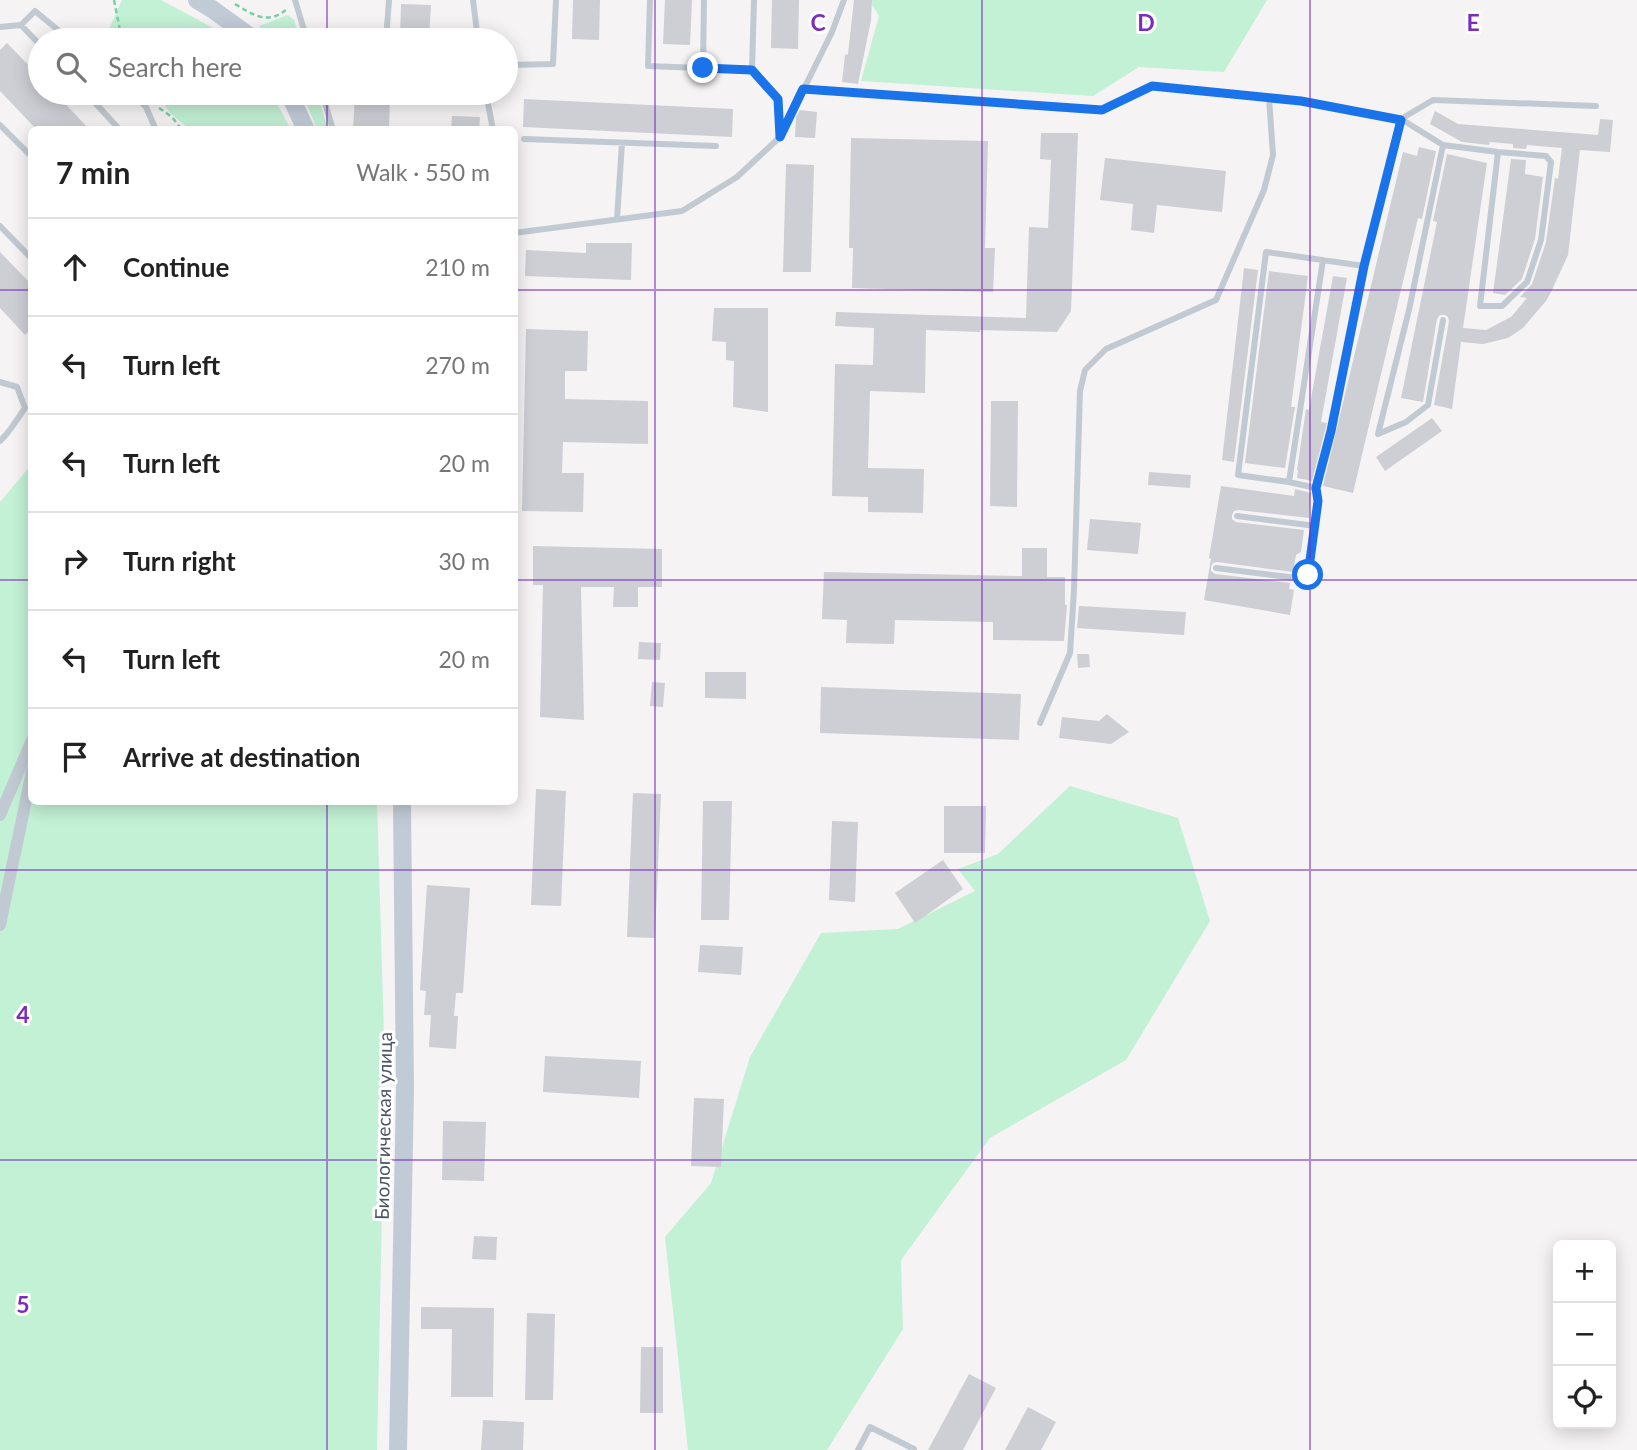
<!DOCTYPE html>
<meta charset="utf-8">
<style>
:root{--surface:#fff;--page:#f2f2f2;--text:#222;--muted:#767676;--line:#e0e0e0}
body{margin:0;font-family:Lato,sans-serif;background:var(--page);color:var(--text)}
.controls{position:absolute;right:21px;bottom:21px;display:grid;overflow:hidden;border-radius:10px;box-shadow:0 4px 18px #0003}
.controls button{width:63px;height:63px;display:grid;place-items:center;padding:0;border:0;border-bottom:2px solid var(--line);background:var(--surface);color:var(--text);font:35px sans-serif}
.stop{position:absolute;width:21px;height:21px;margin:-16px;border:5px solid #1a73e8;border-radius:50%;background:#fff}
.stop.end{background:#1a73e8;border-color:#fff;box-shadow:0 2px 7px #0008}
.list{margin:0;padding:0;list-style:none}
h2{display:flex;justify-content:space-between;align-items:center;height:91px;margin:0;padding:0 28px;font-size:30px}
h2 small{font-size:23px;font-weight:400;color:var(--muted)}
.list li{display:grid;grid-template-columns:46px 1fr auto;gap:21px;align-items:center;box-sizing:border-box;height:98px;padding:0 28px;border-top:2px solid var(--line)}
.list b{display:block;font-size:26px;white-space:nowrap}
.list em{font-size:23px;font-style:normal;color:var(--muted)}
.icon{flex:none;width:38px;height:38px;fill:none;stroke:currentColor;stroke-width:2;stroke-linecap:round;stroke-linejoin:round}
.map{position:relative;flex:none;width:1637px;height:1450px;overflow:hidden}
.search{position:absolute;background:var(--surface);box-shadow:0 4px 18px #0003;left:28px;top:28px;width:490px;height:77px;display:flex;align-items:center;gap:18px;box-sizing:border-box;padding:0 24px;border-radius:38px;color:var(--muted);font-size:26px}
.panel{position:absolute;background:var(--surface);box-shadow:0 4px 18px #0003;left:28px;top:126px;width:490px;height:679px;border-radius:10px}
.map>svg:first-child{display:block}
</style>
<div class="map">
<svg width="1637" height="1450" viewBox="0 0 1637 1450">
<rect width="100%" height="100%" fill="#f5f3f3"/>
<path fill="#c3f1d5" d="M122,0H161L230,37L232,40H104Z
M869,0H1267L1224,72L1139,67L1093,96L861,81L879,16Z
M288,15L294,20L300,40H271L259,26Z
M157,93H271L291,129H189L170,113Z
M302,93H317L328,129H317Z
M31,465L32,802H377L385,1069L377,1450H0V502Z
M1070,786L1178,818L1210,921L1126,1060L990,1138L901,1260L903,1329L827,1450H688L665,1237L711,1183L750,1057L821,933L898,929L975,891L958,869L998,854Z"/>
<path fill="#cdcfd5" d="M573,0H600L599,40L572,39Z
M665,0H692L690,45L663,44Z
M772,0H799L798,49L771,48Z
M854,0H872L871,20L858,84L842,82L845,55L848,54Z
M401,4L431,5L429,40H400Z
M7,43L40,77V93H55L90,130H37L0,91V50Z
M355,93L390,95L389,130H353Z
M524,99L733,109L732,137L523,127Z
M800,110L817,112L815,138L795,137L796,117Z
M1435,111L1458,124L1598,135L1600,119L1613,120L1610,152L1580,150L1568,255L1551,292L1546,301L1523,328L1508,338L1483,344L1461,342L1452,409L1434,405L1449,321L1448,317L1445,315H1440L1437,319L1423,402L1401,398L1437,222L1433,221L1447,154L1487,163L1463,328L1486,330L1511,317L1527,298L1520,297L1532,284L1546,242L1555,178L1558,179L1562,148L1527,145L1526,149L1513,148V144L1490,142L1489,145L1462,142L1430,124Z
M452,116L480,117L479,130H451Z
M1041,133H1078L1071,311L1057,332L980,330V332L926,330L925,393L870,391L868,468L924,469L923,513L868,512V497L832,496L835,364L873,365L874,328L835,326L836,312L1026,318L1029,227L1048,228L1051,160L1040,159Z
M851,138L988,141L985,248H995L993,292L852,288L853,248H849Z
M1419,147L1436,151L1422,219L1418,218L1353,493L1323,486L1403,152L1417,156Z
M1105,158L1226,171L1222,212L1157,205L1154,233L1131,230L1133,204L1100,200Z
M1511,159L1526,160L1525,174L1543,177L1535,239L1522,279L1505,295L1493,293Z
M786,164L814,165L811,272H783Z
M586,243H632L631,280L525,276L526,250L586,253Z
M0,252L32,285V328L25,335L0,308Z
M1244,268L1258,270L1234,462L1222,460Z
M1269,271L1308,276L1291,407H1295L1285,468L1245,463Z
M1333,276L1347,278L1321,422L1327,423L1312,481L1297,478L1298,470H1297L1306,409L1309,410Z
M714,308H768V412L733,407L734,361L726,360V342L712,341Z
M526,329L588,331L587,371H565V399L648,401V444L563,442L562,473H584L583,512L522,511Z
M991,401H1018L1017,507L990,506Z
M1432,418L1442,431L1385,471L1376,457Z
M1149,472L1191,475L1190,488L1148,485Z
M1221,486L1294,496L1295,489L1311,493L1309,518L1238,510L1234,511L1232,515V519L1236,522L1304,530L1301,552L1296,555L1293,572L1217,562L1213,563L1211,567V571L1215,574L1290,583L1289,589L1294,590L1290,615L1204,600L1211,559L1209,558Z
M1090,519L1141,523L1138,554L1087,550Z
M533,546L662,549V587H638V607H613L614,587H581L584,720L540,717L543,585H533Z
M1022,548H1047V577H1065V605H1067L1064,641L993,640V622L895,620L894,644L846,643L847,620L822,619L824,572L1022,576Z
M1079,606L1186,612L1184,635L1077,628Z
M639,642L661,643L660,660L638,659Z
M1077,654H1089L1090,667L1078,668Z
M705,672H746V699L705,698Z
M652,682L665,683L663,707L650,706Z
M821,687L1021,694L1019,740L820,733Z
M1107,714L1129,732L1111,744L1059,738L1062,717L1099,721Z
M536,789L566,791L561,906L531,905Z
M633,793L661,794L655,938L627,937Z
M703,801H732L729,920H701Z
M944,806H986L985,853H944Z
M832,821L858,822L855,902L829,900Z
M943,860L963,889L915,923L895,893Z
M427,885L470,888L463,993H456L454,1016H458L456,1049L429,1047L431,1015H424L426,991L420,990Z
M700,945L743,947L741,975L698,972Z
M545,1056L641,1061L639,1098L543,1092Z
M694,1098L724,1099L721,1167L691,1166Z
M443,1121L486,1122L484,1181L442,1180Z
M474,1236L497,1237L496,1260L472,1259Z
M421,1307L494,1308L493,1397H451L452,1329H421Z
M527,1313L555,1314L553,1400H525Z
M641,1347H663V1413H640Z
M969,1374L996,1388L963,1450H928Z
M1028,1407L1056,1422L1041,1450H1005Z
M483,1420L524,1422L523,1450H481Z"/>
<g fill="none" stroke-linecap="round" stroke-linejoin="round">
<path stroke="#7ad0a6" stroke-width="2.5" stroke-dasharray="5 3.5" stroke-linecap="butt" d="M114,0L122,40
M235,4C253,15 269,26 288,8
M159,108L172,117L182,130"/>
<path stroke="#c1cad2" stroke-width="6" d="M295,0L307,40
M473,0L478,40
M650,0L648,66L752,70
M754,0L752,70L778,99L780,135
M21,25L35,11L70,40
M0,27L21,25L40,45
M386,40L389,0
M506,65L553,64L556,0
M703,68L704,0
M803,89L1102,110L1152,86L1301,101L1401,119L1443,145L1498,152L1546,156L1551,162L1541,240L1527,282L1502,306H1480L1498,152
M86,93L120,130
M132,93L146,107L156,130
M322,93L333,130
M486,93L493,130
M0,125L32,157
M524,139L716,146
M617,219L622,143
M0,226L32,259
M514,233L682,211L737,177L780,137L832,32L844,0
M1443,320L1428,405L1406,422L1378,434L1409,310L1443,145
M0,382L17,387L25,408C18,418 9,433 0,441
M1289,482L1323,260
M1316,488L1289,482L1238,475L1266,252L1364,266
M1237,516L1316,526
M1216,568L1297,578L1308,574L1318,501L1316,488L1331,431L1364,266L1401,119L1433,100L1596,106
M1040,723L1070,653L1074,590L1080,391L1085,370L1106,349L1216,300L1264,190L1273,155L1269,98
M858,1450L870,1427L914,1449"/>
<path stroke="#c1cad2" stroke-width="12" d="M0,815L32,740
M0,925L32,771"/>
<path stroke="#c1cbd6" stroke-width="18" d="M197,0L212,9L248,35L252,40
M289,93L306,130
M398,1450L405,1090L402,802"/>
</g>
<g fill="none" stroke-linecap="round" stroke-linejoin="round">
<path stroke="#1a73e8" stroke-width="9" d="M703,68L752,70L778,99L780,137L803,89L1102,110L1152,86L1301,101L1401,120L1364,266L1331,431L1316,488L1318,501L1308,575"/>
</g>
<path fill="none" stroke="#7b2cbf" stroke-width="2" stroke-opacity="0.55" d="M327,0V40M655,0V1450M982,0V1450M1310,0V1450M327,93V130M0,290H32M514,290H1637M0,580H32M514,580H1637M327,802V1450M0,870H1637M0,1160H1637"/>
<g text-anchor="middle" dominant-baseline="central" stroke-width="6" stroke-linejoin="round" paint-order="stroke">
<g font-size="19" fill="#4a5661" stroke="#fff">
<text transform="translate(383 1126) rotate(-89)">Биологическая улица</text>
</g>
</g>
<g font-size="23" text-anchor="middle" font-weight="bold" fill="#7b2cbf" stroke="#fff" stroke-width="6" stroke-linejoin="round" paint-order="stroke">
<text x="818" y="31">C</text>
<text x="1146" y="31">D</text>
<text x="1473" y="31">E</text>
<text x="23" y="1023">4</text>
<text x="23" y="1313">5</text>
</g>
</svg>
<div class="controls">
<button>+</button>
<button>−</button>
<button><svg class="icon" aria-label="locate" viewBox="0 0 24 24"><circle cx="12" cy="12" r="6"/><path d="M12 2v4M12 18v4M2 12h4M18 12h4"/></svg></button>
</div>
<div class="stop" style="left:1308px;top:575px"></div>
<div class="stop end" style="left:703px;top:68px"></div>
<div class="search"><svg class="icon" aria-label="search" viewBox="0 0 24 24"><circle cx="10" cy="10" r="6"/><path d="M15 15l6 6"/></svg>Search here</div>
<section class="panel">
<h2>7 min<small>Walk · 550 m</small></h2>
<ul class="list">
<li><svg class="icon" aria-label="ahead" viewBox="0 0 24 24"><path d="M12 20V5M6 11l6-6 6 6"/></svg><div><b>Continue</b></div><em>210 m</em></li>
<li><svg class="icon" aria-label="left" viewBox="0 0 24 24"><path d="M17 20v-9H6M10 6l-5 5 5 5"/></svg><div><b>Turn left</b></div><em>270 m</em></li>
<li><svg class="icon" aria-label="left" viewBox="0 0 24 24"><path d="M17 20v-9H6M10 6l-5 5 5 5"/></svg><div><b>Turn left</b></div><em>20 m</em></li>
<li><svg class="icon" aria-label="right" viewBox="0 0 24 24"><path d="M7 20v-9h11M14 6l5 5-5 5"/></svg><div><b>Turn right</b></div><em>30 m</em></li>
<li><svg class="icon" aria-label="left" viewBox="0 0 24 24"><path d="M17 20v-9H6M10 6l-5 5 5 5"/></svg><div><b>Turn left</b></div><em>20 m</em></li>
<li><svg class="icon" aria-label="arrive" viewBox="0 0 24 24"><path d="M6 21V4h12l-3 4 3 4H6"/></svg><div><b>Arrive at destination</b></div></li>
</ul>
</section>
</div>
